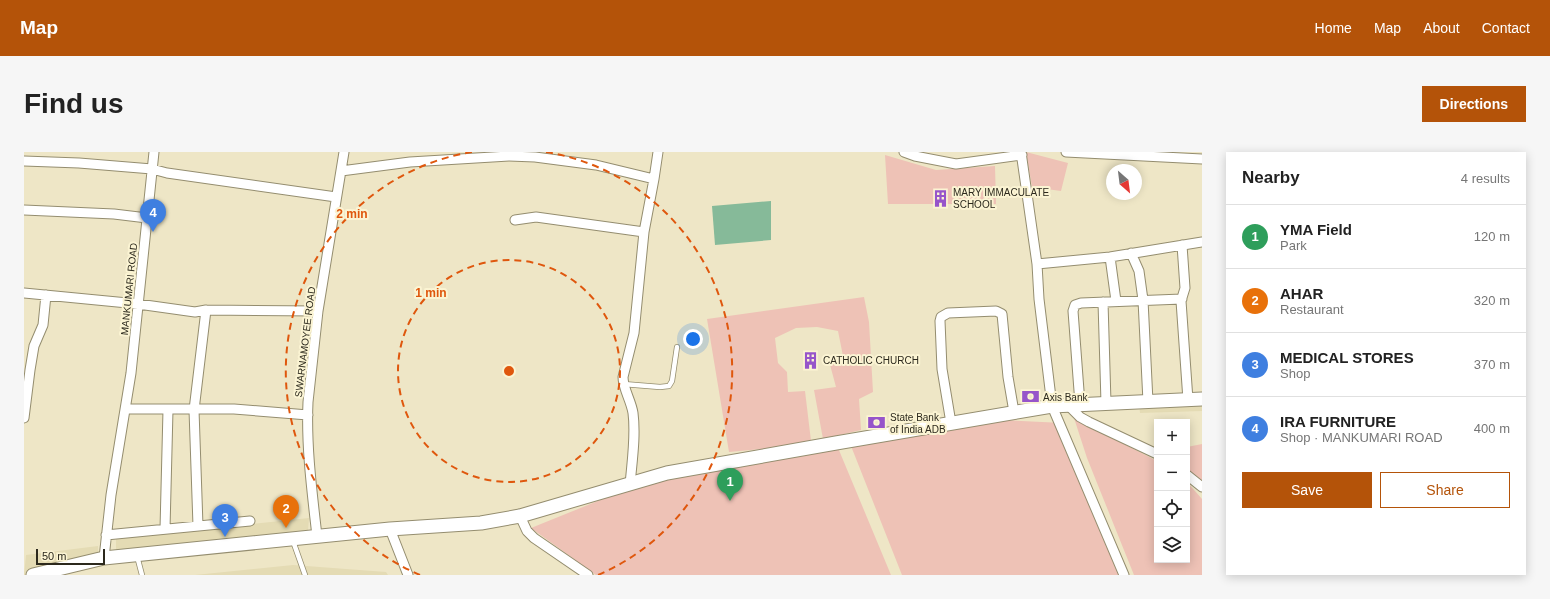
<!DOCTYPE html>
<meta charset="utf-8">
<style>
:root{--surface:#fff;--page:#f6f6f6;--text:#222;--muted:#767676;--line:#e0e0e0;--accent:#b45309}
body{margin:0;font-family:Arial,sans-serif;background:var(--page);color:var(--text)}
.controls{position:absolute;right:12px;bottom:12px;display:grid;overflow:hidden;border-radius:0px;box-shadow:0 2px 10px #0003}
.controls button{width:36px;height:36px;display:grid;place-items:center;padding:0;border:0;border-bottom:1px solid var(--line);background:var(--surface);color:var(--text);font:20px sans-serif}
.compass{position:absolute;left:1082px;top:12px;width:36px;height:36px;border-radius:50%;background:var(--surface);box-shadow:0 2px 10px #0003;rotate:152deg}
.scale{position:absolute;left:12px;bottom:10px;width:69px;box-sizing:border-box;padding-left:4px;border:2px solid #2c291d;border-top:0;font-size:11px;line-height:14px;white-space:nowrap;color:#2c291d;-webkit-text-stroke:3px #fbf4d3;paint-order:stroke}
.you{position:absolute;left:669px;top:187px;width:14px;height:14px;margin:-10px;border:3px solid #fff;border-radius:50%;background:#1a73e8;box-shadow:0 0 0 6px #1a73e833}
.badge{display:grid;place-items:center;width:26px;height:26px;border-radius:50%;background:var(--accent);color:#fff;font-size:13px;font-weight:700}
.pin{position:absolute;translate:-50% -33px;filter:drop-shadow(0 1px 2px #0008)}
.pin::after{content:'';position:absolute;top:21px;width:14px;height:12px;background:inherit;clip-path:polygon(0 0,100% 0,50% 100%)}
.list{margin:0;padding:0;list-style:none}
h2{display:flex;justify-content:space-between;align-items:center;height:52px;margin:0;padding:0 16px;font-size:17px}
h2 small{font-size:13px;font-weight:400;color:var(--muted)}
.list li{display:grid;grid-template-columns:26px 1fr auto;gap:12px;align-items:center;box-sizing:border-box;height:64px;padding:0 16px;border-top:1px solid var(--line)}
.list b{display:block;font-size:15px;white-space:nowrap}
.list p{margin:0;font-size:13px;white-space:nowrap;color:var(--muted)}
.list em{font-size:13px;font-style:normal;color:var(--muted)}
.actions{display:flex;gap:8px;padding:12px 16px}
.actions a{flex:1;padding:9px 0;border:1px solid var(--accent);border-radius:0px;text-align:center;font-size:14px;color:var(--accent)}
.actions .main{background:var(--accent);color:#fff}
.icon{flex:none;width:22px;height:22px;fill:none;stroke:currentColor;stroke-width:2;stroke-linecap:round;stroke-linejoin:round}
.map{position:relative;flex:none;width:1178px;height:423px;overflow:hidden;border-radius:0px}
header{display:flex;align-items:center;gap:24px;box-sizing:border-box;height:56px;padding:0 20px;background:var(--accent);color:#fff}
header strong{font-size:19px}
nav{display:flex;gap:22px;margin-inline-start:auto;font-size:14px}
.intro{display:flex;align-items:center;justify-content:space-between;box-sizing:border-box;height:96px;padding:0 24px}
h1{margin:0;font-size:28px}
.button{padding:10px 18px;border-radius:0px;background:var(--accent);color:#fff;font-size:14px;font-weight:700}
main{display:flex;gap:24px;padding:0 24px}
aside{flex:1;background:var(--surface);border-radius:0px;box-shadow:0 2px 10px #0003}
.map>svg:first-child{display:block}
</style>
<header>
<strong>Map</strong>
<nav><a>Home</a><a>Map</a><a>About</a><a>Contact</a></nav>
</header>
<div class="intro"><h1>Find us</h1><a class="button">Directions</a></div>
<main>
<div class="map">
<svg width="1178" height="423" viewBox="0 0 1178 423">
<rect width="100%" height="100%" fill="#eee6c6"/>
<path fill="#e4dbb4" d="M1178,250V259L1116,261L1115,251Z
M285,366L284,379L92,403V386Z
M74,394V410L11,423H0L2,403Z
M269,413L362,420L364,423H171Z"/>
<path fill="#eec2b6" d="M1002,0L1044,11L1037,39L1008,35Z
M861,3L912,18L971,14L972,52H864Z
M840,145L845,170L849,240L835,247L837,278L799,287L790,238L812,235L805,209L819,204L814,179L793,175L772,176L751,186L754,211L763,220L764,240L781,239L787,289L758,295L705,300L683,167Z
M1050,266L1133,309V408H1163V330L1178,347V423H1110L1063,306Z
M977,268L1039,271L1101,423H878L827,294Z
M812,291L867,423H572L507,376L643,321Z
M1178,292V335L1163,318V295Z"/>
<path fill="#86ba99" d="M747,49V88L691,93L688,54Z"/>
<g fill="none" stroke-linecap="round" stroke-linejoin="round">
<defs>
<path id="lane" d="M599,232L636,235L645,234L648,229L653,195
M269,389L281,423
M113,404L118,423"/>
<path id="street" d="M880,0L891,4L932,12L998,3
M997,0L1013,112L1015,147L1028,254L1100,423
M1042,0L1178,7
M0,9L55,11L128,17L143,21L312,45
M317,19L386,10L485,4L511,5L572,13L630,27L620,80L610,181L599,225C599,237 607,248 609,261C612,284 608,309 606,333
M630,27L634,0
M0,58L90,62L123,66
M491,68L512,65L620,80
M1158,93L1161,136L1157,149L1164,248
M1107,101L1115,119L1119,148L1124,250
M1086,105L1092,149
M1013,112L1086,105L1178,90
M0,141L114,152L171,160L182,158L294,159
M1079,150L1082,251
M1056,252L1049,159L1051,153L1057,151L1158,147
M1044,253L1056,265L1065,270L1133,302
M102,257H210L284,263
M0,266L6,218L10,194L19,173L22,143
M927,271L918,217L916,169L917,165L924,161L972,159L978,162L984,225L990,260
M1163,323L1178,335
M496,364L503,379L510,386L564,423
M174,374L170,258L182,158
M141,377L144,258
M366,377L384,423
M82,383L226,369
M293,384C288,340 282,294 284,250L294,159L320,0
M80,406L87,343L107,221L130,0"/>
<path id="secondary" d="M9,423L80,406L366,377L457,371L496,364L643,321L812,291L1028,254L1178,247"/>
</defs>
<use href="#lane" stroke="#948d6f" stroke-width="6"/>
<use href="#street" stroke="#948d6f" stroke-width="11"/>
<use href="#secondary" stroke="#948d6f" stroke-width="15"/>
<use href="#lane" stroke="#fff" stroke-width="4.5"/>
<use href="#street" stroke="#fff" stroke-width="9"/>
<use href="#secondary" stroke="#fff" stroke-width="13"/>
</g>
<g fill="none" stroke="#df570d" stroke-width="2" stroke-dasharray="7 5">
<circle cx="485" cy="219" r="111"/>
<path d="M396 423A222 222 0 0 1 448 0M522 0A222 222 0 0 1 574 423"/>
</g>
<defs>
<symbol id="building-bare" viewBox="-9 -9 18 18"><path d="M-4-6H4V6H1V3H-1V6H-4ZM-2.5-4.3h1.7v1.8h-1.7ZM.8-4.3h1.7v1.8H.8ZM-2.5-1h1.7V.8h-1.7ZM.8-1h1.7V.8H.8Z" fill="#9654ca" stroke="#fbf4d3" stroke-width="2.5" paint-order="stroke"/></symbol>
<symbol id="bank-bare" viewBox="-9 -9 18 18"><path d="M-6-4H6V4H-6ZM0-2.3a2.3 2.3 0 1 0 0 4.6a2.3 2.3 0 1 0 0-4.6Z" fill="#9654ca" stroke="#fbf4d3" stroke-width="2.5" paint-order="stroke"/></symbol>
</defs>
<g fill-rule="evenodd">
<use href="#building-bare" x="904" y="34" width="25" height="25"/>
<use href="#building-bare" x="774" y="196" width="25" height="25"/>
<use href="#bank-bare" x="994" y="232" width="25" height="25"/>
<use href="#bank-bare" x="840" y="258" width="25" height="25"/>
</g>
<g text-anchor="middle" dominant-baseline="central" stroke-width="4" stroke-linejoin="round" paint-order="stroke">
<g font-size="10" fill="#2c291d" stroke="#fbf4d3" text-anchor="start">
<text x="929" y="40">MARY IMMACULATE<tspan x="929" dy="12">SCHOOL</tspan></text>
<text x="799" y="208">CATHOLIC CHURCH</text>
<text x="1019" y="245">Axis Bank</text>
<text x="866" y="265">State Bank<tspan x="866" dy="12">of India ADB</tspan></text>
</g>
<g font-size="10" fill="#2c291d" stroke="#fbf4d3">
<text transform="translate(105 137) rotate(-84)">MANKUMARI ROAD</text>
<text transform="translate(281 190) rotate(-83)">SWARNAMOYEE ROAD</text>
</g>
</g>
<circle cx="485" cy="219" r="6" fill="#df570d" stroke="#fbf4d3" stroke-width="2"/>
<g font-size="12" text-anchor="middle" font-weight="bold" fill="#df570d" stroke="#fbf4d3" stroke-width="4" stroke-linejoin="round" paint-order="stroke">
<text x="328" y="66">2 min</text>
<text x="407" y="145">1 min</text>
</g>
</svg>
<div class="controls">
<button>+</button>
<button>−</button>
<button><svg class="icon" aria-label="locate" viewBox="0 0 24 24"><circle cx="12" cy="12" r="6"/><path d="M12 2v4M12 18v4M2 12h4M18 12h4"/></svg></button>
<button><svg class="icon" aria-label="layers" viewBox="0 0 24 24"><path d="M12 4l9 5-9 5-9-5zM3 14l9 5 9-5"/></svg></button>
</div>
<svg class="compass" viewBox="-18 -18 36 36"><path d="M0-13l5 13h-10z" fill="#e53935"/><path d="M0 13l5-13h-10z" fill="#767676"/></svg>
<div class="scale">50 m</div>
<div class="you"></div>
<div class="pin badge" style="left:706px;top:349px;background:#2e9e5b">1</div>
<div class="pin badge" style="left:262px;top:376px;background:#e8710a">2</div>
<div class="pin badge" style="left:201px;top:385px;background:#3f7fe0">3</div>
<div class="pin badge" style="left:129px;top:80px;background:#3f7fe0">4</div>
</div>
<aside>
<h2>Nearby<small>4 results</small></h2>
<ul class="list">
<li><span class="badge" style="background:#2e9e5b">1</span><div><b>YMA Field</b><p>Park</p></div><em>120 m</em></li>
<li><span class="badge" style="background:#e8710a">2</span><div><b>AHAR</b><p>Restaurant</p></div><em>320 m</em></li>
<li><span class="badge" style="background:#3f7fe0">3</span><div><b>MEDICAL STORES</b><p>Shop</p></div><em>370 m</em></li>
<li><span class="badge" style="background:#3f7fe0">4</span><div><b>IRA FURNITURE</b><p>Shop · MANKUMARI ROAD</p></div><em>400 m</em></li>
</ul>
<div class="actions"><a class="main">Save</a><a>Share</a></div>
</aside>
</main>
